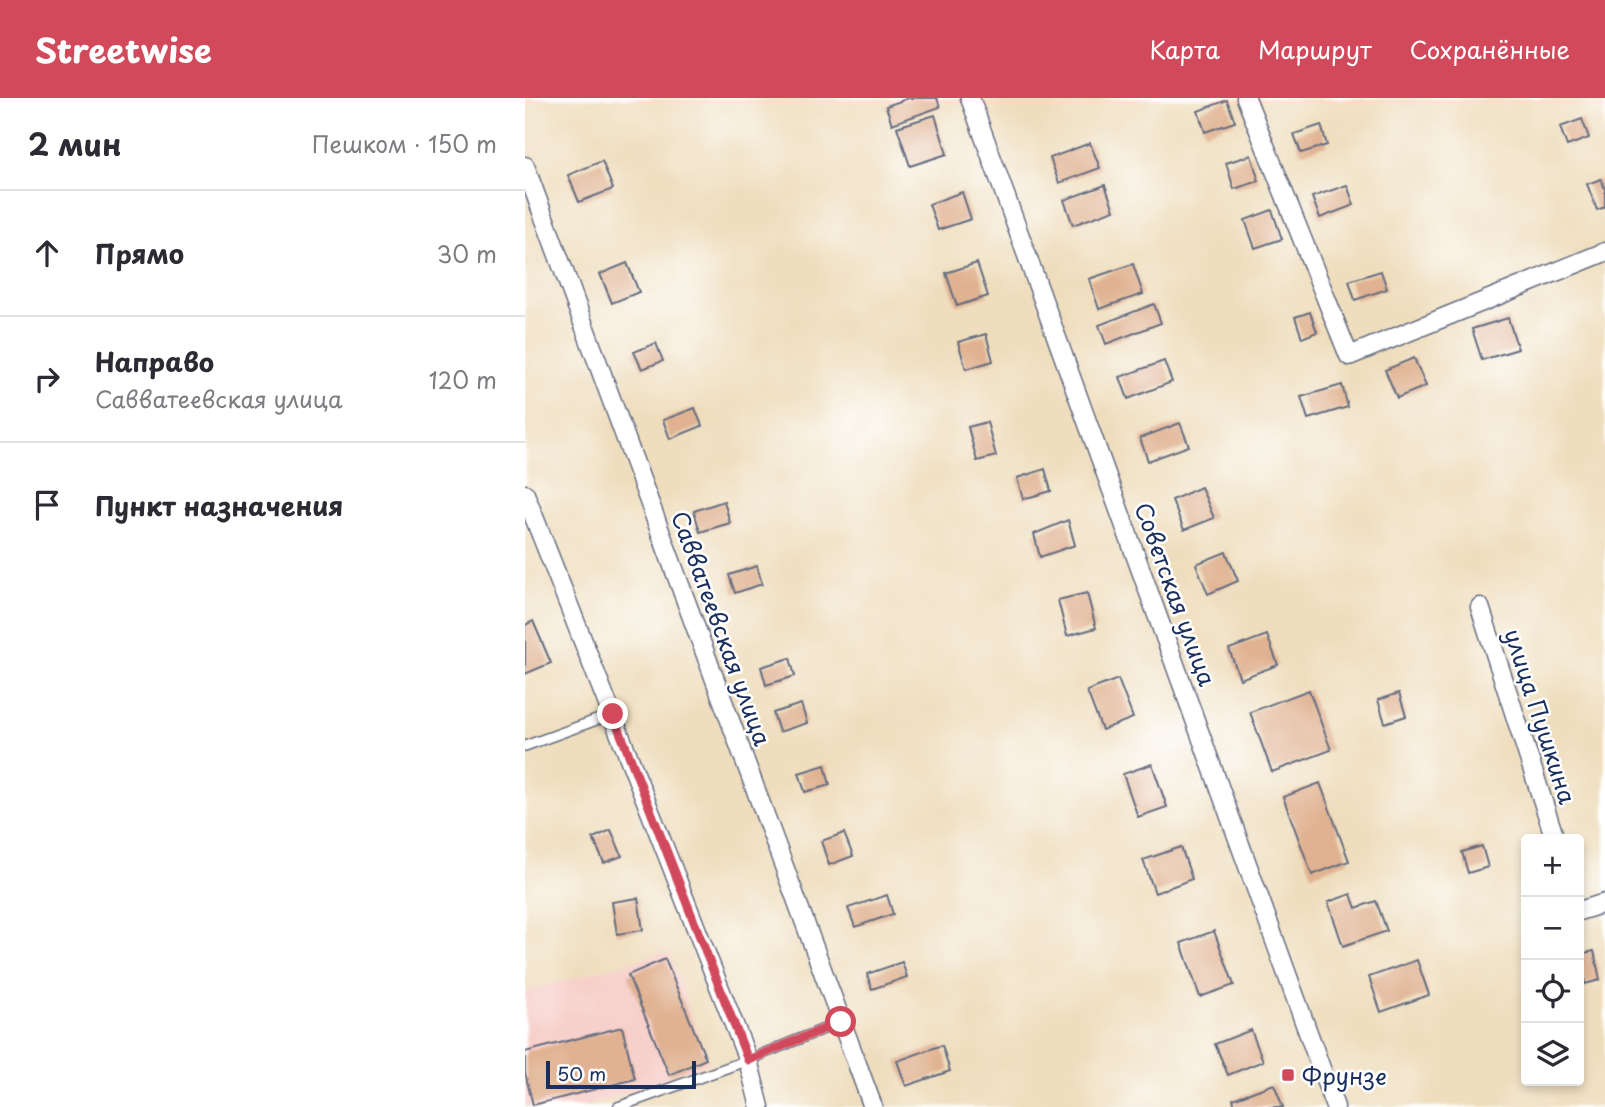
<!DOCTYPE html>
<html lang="ru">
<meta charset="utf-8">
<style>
:root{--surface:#fff;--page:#f2f2f3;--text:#2b2b33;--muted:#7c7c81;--line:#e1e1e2;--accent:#d1495b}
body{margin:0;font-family:"Playpen Sans",sans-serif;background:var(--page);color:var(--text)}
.controls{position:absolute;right:21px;bottom:21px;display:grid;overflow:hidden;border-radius:7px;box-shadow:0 4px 10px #0003}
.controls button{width:63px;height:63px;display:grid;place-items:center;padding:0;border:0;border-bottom:2px solid var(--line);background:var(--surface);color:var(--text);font:35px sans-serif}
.scale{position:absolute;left:21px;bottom:18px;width:150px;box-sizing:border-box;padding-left:7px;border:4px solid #1b2f5e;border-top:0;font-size:19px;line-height:24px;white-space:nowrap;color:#1b2f5e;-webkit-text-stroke:5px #fff;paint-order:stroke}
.stop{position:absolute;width:21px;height:21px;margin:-16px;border:5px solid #d1495b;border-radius:50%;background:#fff}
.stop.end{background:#d1495b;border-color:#fff;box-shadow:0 2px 7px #0008}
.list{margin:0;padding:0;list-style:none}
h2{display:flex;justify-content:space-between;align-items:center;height:91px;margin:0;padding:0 28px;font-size:30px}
h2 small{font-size:23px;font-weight:400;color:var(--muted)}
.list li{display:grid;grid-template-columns:46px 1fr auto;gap:21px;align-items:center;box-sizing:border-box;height:126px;padding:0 28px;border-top:2px solid var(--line)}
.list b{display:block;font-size:26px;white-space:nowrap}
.list p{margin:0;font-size:23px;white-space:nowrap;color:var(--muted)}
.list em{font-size:23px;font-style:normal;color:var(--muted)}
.icon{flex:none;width:38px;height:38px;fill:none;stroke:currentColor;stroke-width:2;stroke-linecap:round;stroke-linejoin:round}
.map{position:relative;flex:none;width:1080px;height:1009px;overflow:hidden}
header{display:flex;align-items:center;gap:42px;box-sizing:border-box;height:98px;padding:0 35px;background:var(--accent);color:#fff}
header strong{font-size:33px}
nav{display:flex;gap:38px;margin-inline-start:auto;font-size:24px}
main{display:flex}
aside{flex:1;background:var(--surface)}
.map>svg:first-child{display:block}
</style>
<header>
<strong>Streetwise</strong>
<nav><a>Карта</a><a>Маршрут</a><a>Сохранённые</a></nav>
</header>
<main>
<aside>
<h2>2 мин<small>Пешком · 150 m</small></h2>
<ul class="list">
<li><svg class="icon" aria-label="ahead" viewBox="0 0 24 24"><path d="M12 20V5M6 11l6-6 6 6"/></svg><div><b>Прямо</b></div><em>30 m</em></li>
<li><svg class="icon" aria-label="right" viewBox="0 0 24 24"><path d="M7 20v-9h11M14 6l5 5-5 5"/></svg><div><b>Направо</b><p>Савватеевская улица</p></div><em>120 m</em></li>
<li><svg class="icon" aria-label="arrive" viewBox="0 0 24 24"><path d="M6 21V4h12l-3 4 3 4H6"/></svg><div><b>Пункт назначения</b></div></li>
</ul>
</aside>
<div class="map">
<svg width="1080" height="1009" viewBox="0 0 1080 1009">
<rect width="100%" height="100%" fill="#fff"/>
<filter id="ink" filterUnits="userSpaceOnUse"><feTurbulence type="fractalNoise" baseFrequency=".0143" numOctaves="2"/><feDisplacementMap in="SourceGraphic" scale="14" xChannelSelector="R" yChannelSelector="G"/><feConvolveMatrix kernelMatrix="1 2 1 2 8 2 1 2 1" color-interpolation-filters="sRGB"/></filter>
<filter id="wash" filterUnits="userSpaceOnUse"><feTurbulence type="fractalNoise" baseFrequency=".00686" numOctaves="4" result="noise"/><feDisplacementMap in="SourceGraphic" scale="28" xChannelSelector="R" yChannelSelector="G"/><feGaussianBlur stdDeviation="1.57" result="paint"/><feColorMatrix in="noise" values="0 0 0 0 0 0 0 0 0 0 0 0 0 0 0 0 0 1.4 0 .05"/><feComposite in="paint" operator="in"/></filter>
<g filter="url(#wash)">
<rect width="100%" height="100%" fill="#efdebe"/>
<path fill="#f7d0cb" d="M143,853L184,965L60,1009H0V894Z"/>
<g id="blocks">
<path fill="#e0b291" d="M384,0H412L415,9L367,26L361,8Z
M702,2L710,24L680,34L673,13Z
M410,17L422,56L385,68L372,29Z
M1057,21L1064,40L1042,48L1035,29Z
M796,27L802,47L776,55L769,36Z
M565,45L575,70L534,85L525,60Z
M726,57L734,83L709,91L701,65Z
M77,63L88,91L54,104L43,77Z
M1076,81L1080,91V109L1072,112L1062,86Z
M580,87L589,112L548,127L539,102Z
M822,87L829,107L795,120L787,99Z
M437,94L446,121L413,132L404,106Z
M747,112L757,141L730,150L720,122Z
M102,165L114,194L87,205L75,176Z
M452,165L463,198L432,208L421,175Z
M608,166L618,196L574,211L564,181Z
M856,173L862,191L830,202L824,183Z
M629,206L636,225L581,246L574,227Z
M785,214L792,234L777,240L770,219Z
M983,220L993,251L957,262L947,231Z
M461,236L468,263L441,271L433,244Z
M131,245L138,263L117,271L109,254Z
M889,260L901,288L872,300L860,272Z
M639,263L647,284L603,301L595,279Z
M817,287L823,309L783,321L776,299Z
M170,310L177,328L145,341L138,322Z
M462,324L471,358L452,363L443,329Z
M655,325L664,348L623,363L615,340Z
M520,371L526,393L498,401L492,380Z
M676,389L689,420L659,432L647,402Z
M199,403L205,425L175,434L169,413Z
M543,422L550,447L515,459L509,436Z
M701,454L713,483L683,496L671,466Z
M232,468L237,486L210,495L204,477Z
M562,495L571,530L542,538L533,502Z
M8,523L26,565L0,576V527Z
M742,537L753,567L715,581L704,551Z
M265,560L270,578L241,587L236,569Z
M593,581L608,620L577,632L562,593Z
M784,592L806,652L747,674L725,614Z
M874,595L881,618L860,625L853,602Z
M276,606L282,625L254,634L248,615Z
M627,666L642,709L613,719L598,676Z
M300,667L305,687L280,694L274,675Z
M795,685L824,763L787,777L758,699Z
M86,732L97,758L79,765L68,740Z
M319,735L328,758L304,767L296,743Z
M957,748L963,769L943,775L937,754Z
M656,749L667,781L630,795L618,762Z
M826,796L831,810L851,803L862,833L818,848L803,804Z
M362,797L368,816L330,829L323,810Z
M113,800L118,832L92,836L87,804Z
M689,833L709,887L675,899L656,845Z
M1069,853L1075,882L1060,886L1054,856Z
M140,861L181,961L144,977L103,877Z
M892,862L904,897L856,914L844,879Z
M377,864L382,879L347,891L342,876Z
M97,929L110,981L8,1007L0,975V954Z
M726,932L738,963L703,977L690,946Z
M417,947L425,973L381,988L372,963Z
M749,986L758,1009H710L708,1001Z"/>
</g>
</g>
<g filter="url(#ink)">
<use href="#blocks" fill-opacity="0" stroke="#656c80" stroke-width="2"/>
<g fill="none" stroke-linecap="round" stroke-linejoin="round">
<defs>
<path id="service" d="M0,648L88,616
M93,1009L223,962L316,924"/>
<path id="minor" d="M445,0L810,1009
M721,0L824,258L1080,154
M0,68L348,1009
M0,396L223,962L235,1009
M955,509L1030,741
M1054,813L1080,805"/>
</defs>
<use href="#service" stroke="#656c80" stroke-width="12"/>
<use href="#minor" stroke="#656c80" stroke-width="21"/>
<use href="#service" stroke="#fff" stroke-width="9"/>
<use href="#minor" stroke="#fff" stroke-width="18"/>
</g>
</g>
<g fill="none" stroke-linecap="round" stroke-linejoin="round" filter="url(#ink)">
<path stroke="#d1495b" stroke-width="9" d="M88,616L223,962L316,924"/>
</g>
<rect fill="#d1495b" stroke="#fff" stroke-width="2.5" x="756" y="970" width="14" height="14" rx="3.5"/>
<g text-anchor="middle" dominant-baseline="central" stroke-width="5" stroke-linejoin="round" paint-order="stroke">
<g font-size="23" fill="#1b2f5e" stroke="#fff">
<text transform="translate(651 496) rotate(70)">Советская улица</text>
<text transform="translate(197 530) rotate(70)">Савватеевская улица</text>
<text transform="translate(1016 618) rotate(72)">улица Пушкина</text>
</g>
<g font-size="23" fill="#1b2f5e" stroke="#fff" text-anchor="start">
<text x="777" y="977">Фрунзе</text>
</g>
</g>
</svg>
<div class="controls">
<button>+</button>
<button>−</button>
<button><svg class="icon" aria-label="locate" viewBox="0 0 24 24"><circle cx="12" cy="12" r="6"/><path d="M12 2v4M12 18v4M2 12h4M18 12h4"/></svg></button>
<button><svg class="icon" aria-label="layers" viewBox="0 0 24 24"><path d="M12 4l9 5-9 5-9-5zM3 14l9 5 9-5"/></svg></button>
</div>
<div class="scale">50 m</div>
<div class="stop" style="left:316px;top:924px"></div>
<div class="stop end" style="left:88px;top:616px"></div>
</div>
</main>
